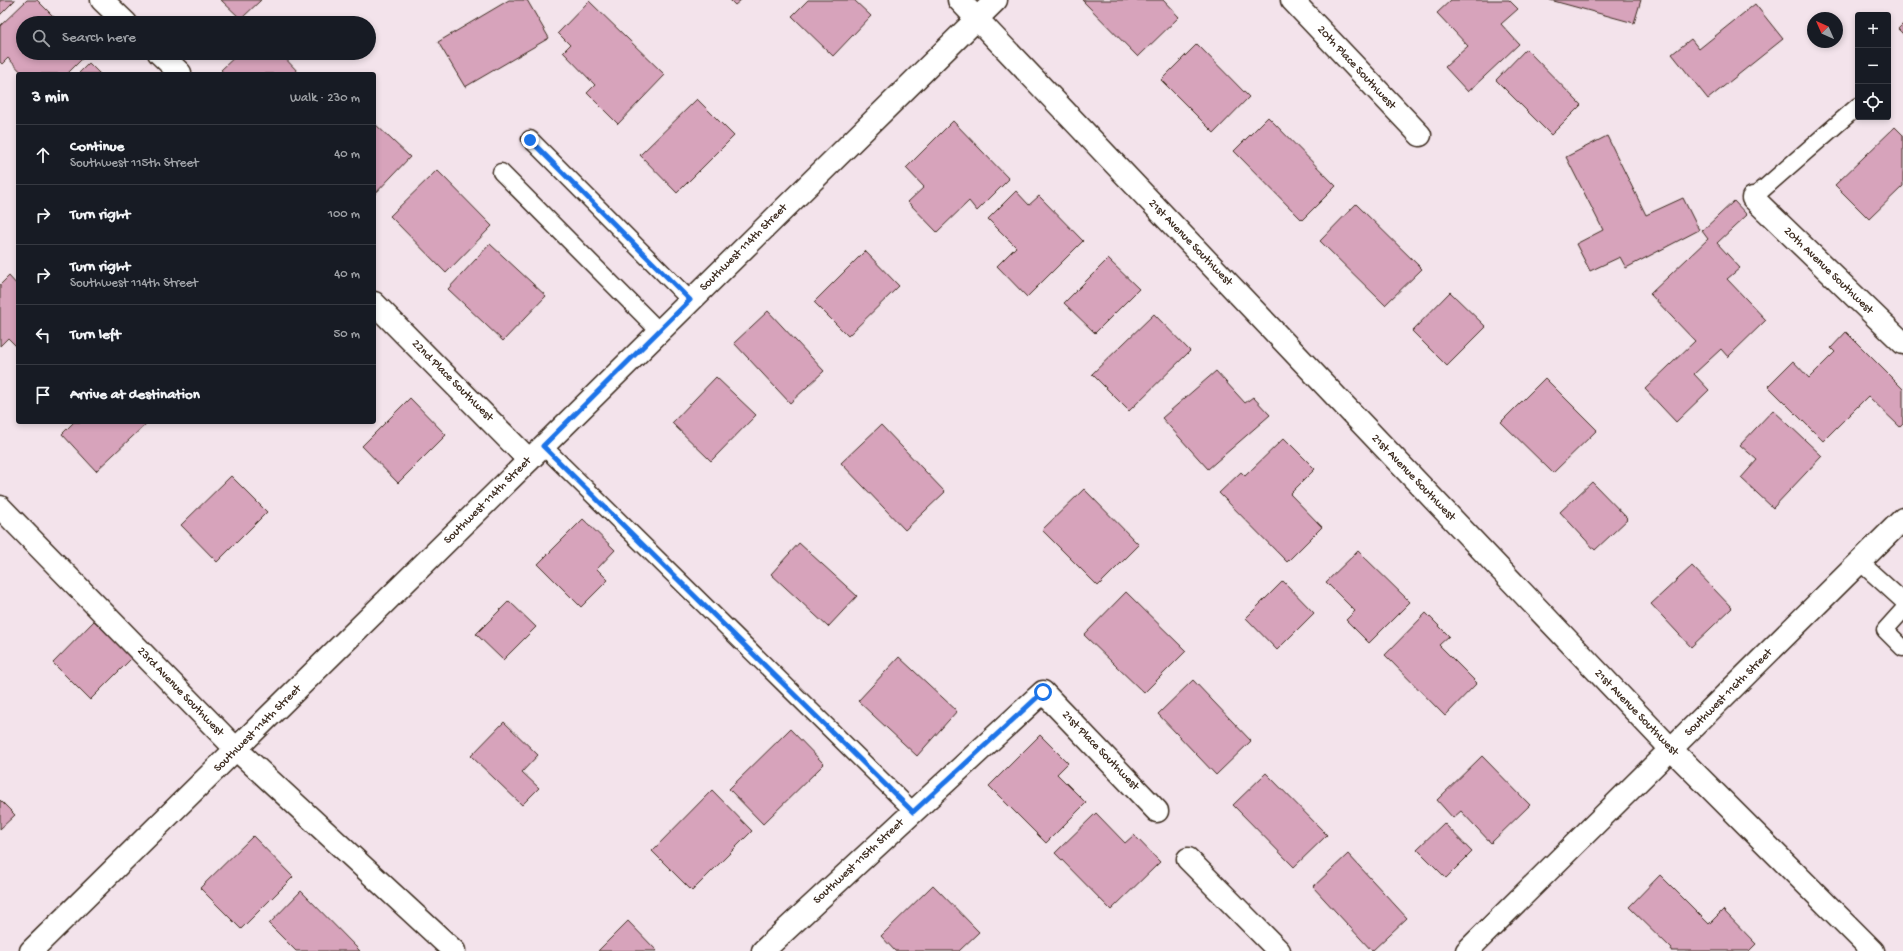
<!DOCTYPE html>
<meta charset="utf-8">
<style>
:root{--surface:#171b24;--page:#20242c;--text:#f1f3f6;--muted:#9ea1a6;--line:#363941}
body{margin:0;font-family:"Gochi Hand",sans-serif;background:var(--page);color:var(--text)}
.controls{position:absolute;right:12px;top:12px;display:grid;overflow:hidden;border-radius:4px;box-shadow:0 2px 6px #0003}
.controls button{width:36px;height:36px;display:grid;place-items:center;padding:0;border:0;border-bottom:1px solid var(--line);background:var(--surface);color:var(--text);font:20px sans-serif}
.compass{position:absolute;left:1807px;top:12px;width:36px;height:36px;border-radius:50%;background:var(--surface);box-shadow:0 2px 6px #0003;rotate:315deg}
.stop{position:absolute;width:12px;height:12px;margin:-9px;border:3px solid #1a73e8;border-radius:50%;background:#fff}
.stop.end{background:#1a73e8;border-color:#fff;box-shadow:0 1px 4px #0008}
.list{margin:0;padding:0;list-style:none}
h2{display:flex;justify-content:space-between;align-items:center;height:52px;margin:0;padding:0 16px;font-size:17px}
h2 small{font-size:13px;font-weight:400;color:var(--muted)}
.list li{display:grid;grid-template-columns:26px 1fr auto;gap:12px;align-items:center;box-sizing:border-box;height:60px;padding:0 16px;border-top:1px solid var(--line)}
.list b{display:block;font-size:15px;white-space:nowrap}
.list p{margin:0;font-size:13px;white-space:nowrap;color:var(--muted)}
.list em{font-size:13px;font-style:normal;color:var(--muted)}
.icon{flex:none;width:22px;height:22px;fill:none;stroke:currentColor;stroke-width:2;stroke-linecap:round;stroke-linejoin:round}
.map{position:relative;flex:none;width:1903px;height:951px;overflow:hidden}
.search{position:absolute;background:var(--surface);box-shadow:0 2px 6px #0003;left:16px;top:16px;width:360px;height:44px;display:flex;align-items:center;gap:10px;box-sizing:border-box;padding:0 14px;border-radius:22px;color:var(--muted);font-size:15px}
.panel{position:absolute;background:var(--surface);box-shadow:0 2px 6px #0003;left:16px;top:72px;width:360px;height:352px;border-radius:4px}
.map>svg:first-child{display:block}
</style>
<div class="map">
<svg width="1903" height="951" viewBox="0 0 1903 951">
<rect width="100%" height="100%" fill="#f3e3eb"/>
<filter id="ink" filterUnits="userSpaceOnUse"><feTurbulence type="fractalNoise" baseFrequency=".025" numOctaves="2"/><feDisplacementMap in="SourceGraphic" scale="8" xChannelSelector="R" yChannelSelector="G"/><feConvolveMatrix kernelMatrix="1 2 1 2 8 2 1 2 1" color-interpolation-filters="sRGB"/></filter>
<g filter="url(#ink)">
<path fill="#d7a3bb" stroke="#3b2a1e" d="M0,0H15L0,15Z
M27,0H37L60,23H23V53H88L67,74H23L8,58L2,64L0,62V26Z
M221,0H261L241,19Z
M509,0H527L549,38L465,87L438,42Z
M730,0H741L735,5Z
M808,0H854L871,16L833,56L792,16Z
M1082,0H1163L1179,17L1138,57Z
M1451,0H1509L1518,9L1501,24L1519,44L1468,92L1445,67L1468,46L1437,13Z
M1550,0H1641L1634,23Z
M589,1L665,75L618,124L587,93L595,85L563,52L570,45L558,33Z
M1755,4L1783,39L1708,99L1672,54L1691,39L1699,49Z
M1903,24V34L1898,29Z
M1197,44L1249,97L1214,133L1161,80Z
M1526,49L1581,105L1551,135L1496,80Z
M239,53H280L300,74H225L221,70Z
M89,63L100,74H78Z
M697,99L734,136L677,193L640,155Z
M1268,117L1336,186L1302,220L1234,151Z
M953,121L1009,179L977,211L969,201L937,232L908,202L924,187L906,168Z
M374,123L410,157L374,195Z
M1895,127L1903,135V186L1869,219L1835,185Z
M1607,136L1646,215L1683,198L1699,230L1626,268L1620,257L1590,271L1576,244L1603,230L1566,157Z
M437,170L492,226L446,273L390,216Z
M1016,191L1029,205L1039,196L1083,241L1027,297L997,266L1016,247L988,219Z
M1734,201L1747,215L1717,243L1740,268L1727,279L1766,320L1728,357L1721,349L1694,374L1709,390L1676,422L1645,389L1695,341L1650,294L1708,239L1702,231Z
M1356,204L1422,269L1385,305L1320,241Z
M490,244L546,296L503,341L448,289Z
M865,251L899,286L848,336L814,302Z
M1108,259L1139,289L1095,333L1064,303Z
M9,276L18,286V348L8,338L0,346V285Z
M1450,292L1486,327L1447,366L1412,331Z
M768,311L824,371L790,403L734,343Z
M1154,314L1190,351L1129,411L1092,374Z
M1846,332L1903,389V424L1900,427L1868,396L1823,441L1768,386L1793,361L1809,378L1835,352L1831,348Z
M1216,371L1245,403L1253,397L1270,415L1208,469L1162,418Z
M716,377L756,415L711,461L672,423Z
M1545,378L1597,430L1553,473L1501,422Z
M410,398L446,435L398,483L362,446Z
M1773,410L1822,456L1773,508L1741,478L1757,460L1740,445Z
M74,422H148L96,471L62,434Z
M881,425L945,492L905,530L841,463Z
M1284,438L1315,469L1290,494L1322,527L1287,562L1219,493L1241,472L1245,476Z
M231,476L267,512L217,562L181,525Z
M1592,482L1628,519L1595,550L1560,512Z
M1084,489L1139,545L1098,586L1042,530Z
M583,519L615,550L597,569L608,580L581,607L538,564Z
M799,543L857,596L828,627L771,574Z
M1358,551L1410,602L1369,643L1346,620L1355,611L1326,582Z
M1692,566L1732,608L1691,647L1651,604Z
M1283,581L1314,613L1277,650L1246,618Z
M1126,592L1186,651L1144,693L1084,635Z
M509,601L536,627L503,660L476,634Z
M1426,613L1449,636L1439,645L1477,683L1445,716L1385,655Z
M94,621L132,658L90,700L53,663Z
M899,657L957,711L917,756L858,701Z
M1193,680L1251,741L1216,775L1158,714Z
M504,722L538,755L522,772L539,788L522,805L471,756Z
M790,729L824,764L763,824L729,789Z
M1040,735L1068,763L1057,774L1086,803L1046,843L989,786Z
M1482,756L1530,805L1491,843L1461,811L1453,818L1437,800Z
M1266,773L1327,835L1294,867L1233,805Z
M712,790L752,831L692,891L652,851Z
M0,800L15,815L0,829Z
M1096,813L1125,843L1134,835L1160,862L1111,910L1055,853Z
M1444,823L1472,852L1446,878L1417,849Z
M253,836L293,877L241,929L200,888Z
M1348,854L1407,918L1372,951L1313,887Z
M1660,875L1709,924L1723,910L1756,944L1749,951H1671L1672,949L1629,907Z
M933,885L979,932L959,951H895L881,936Z
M301,891L360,951H296L269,924Z
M628,921L657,951H598Z"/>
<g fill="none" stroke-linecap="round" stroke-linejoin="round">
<defs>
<path id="lane" d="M530,139L690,300
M501,172L659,331
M1753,198L1858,106
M543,446L913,811
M1860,562L1903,601
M1903,610L1885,630L1903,648"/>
<path id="street" d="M102,0L126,23
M1292,0L1420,135
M159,53L180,73
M1753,198L1903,343
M374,303L529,460
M0,507L237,750L454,951
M1188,859L1279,951
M763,951L1043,692L1157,811"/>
<path id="secondary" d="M959,0L1672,750L1873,951
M31,951L996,0
M1467,951L1903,519"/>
</defs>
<use href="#lane" stroke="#3b2a1e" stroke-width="19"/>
<use href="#street" stroke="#3b2a1e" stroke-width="25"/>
<use href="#secondary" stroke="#3b2a1e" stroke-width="25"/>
<use href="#lane" stroke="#fff" stroke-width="16"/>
<use href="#street" stroke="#fff" stroke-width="22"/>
<use href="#secondary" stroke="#fff" stroke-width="22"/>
</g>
</g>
<g fill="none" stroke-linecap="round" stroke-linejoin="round" filter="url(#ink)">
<path stroke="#1a73e8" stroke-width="5" d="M530,140L690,300L543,446L913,812L1043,692"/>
</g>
<g text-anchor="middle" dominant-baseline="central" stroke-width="4" stroke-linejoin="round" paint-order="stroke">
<g font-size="12" fill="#3b2a1e" stroke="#fff">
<text transform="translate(1356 68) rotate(47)">20th Place Southwest</text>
<text transform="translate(1190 243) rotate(46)">21st Avenue Southwest</text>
<text transform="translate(744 248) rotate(-45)">Southwest 114th Street</text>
<text transform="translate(1828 271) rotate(44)">20th Avenue Southwest</text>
<text transform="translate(452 381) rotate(45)">22nd Place Southwest</text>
<text transform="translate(1413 478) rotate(46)">21st Avenue Southwest</text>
<text transform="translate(488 501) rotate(-45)">Southwest 114th Street</text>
<text transform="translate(180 692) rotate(46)">23rd Avenue Southwest</text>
<text transform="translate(1729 693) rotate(-45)">Southwest 116th Street</text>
<text transform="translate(1636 713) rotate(46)">21st Avenue Southwest</text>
<text transform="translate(258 729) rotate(-45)">Southwest 114th Street</text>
<text transform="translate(1100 751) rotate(46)">21st Place Southwest</text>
<text transform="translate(859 862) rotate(-43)">Southwest 115th Street</text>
</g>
</g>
</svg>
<div class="controls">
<button>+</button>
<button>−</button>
<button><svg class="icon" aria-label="locate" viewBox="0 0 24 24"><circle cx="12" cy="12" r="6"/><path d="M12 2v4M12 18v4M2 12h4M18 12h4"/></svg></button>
</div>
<svg class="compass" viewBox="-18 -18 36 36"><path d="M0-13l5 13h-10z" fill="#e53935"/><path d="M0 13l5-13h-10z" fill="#9ea1a6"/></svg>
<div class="stop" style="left:1043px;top:692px"></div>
<div class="stop end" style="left:530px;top:140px"></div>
<div class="search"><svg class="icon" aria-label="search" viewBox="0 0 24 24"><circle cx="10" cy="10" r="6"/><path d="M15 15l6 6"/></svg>Search here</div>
<section class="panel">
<h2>3 min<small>Walk · 230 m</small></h2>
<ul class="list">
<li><svg class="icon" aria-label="ahead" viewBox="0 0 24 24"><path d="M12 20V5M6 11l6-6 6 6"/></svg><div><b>Continue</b><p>Southwest 115th Street</p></div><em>40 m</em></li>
<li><svg class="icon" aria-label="right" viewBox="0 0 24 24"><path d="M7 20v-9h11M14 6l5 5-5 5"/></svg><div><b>Turn right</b></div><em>100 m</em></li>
<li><svg class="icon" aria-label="right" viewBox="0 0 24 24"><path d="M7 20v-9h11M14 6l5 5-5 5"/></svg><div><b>Turn right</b><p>Southwest 114th Street</p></div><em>40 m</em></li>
<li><svg class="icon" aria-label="left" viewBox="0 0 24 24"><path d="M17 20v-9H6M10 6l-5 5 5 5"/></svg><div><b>Turn left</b></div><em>50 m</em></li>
<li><svg class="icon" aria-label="arrive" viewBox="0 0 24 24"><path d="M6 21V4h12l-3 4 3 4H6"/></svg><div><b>Arrive at destination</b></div></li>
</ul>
</section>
</div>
